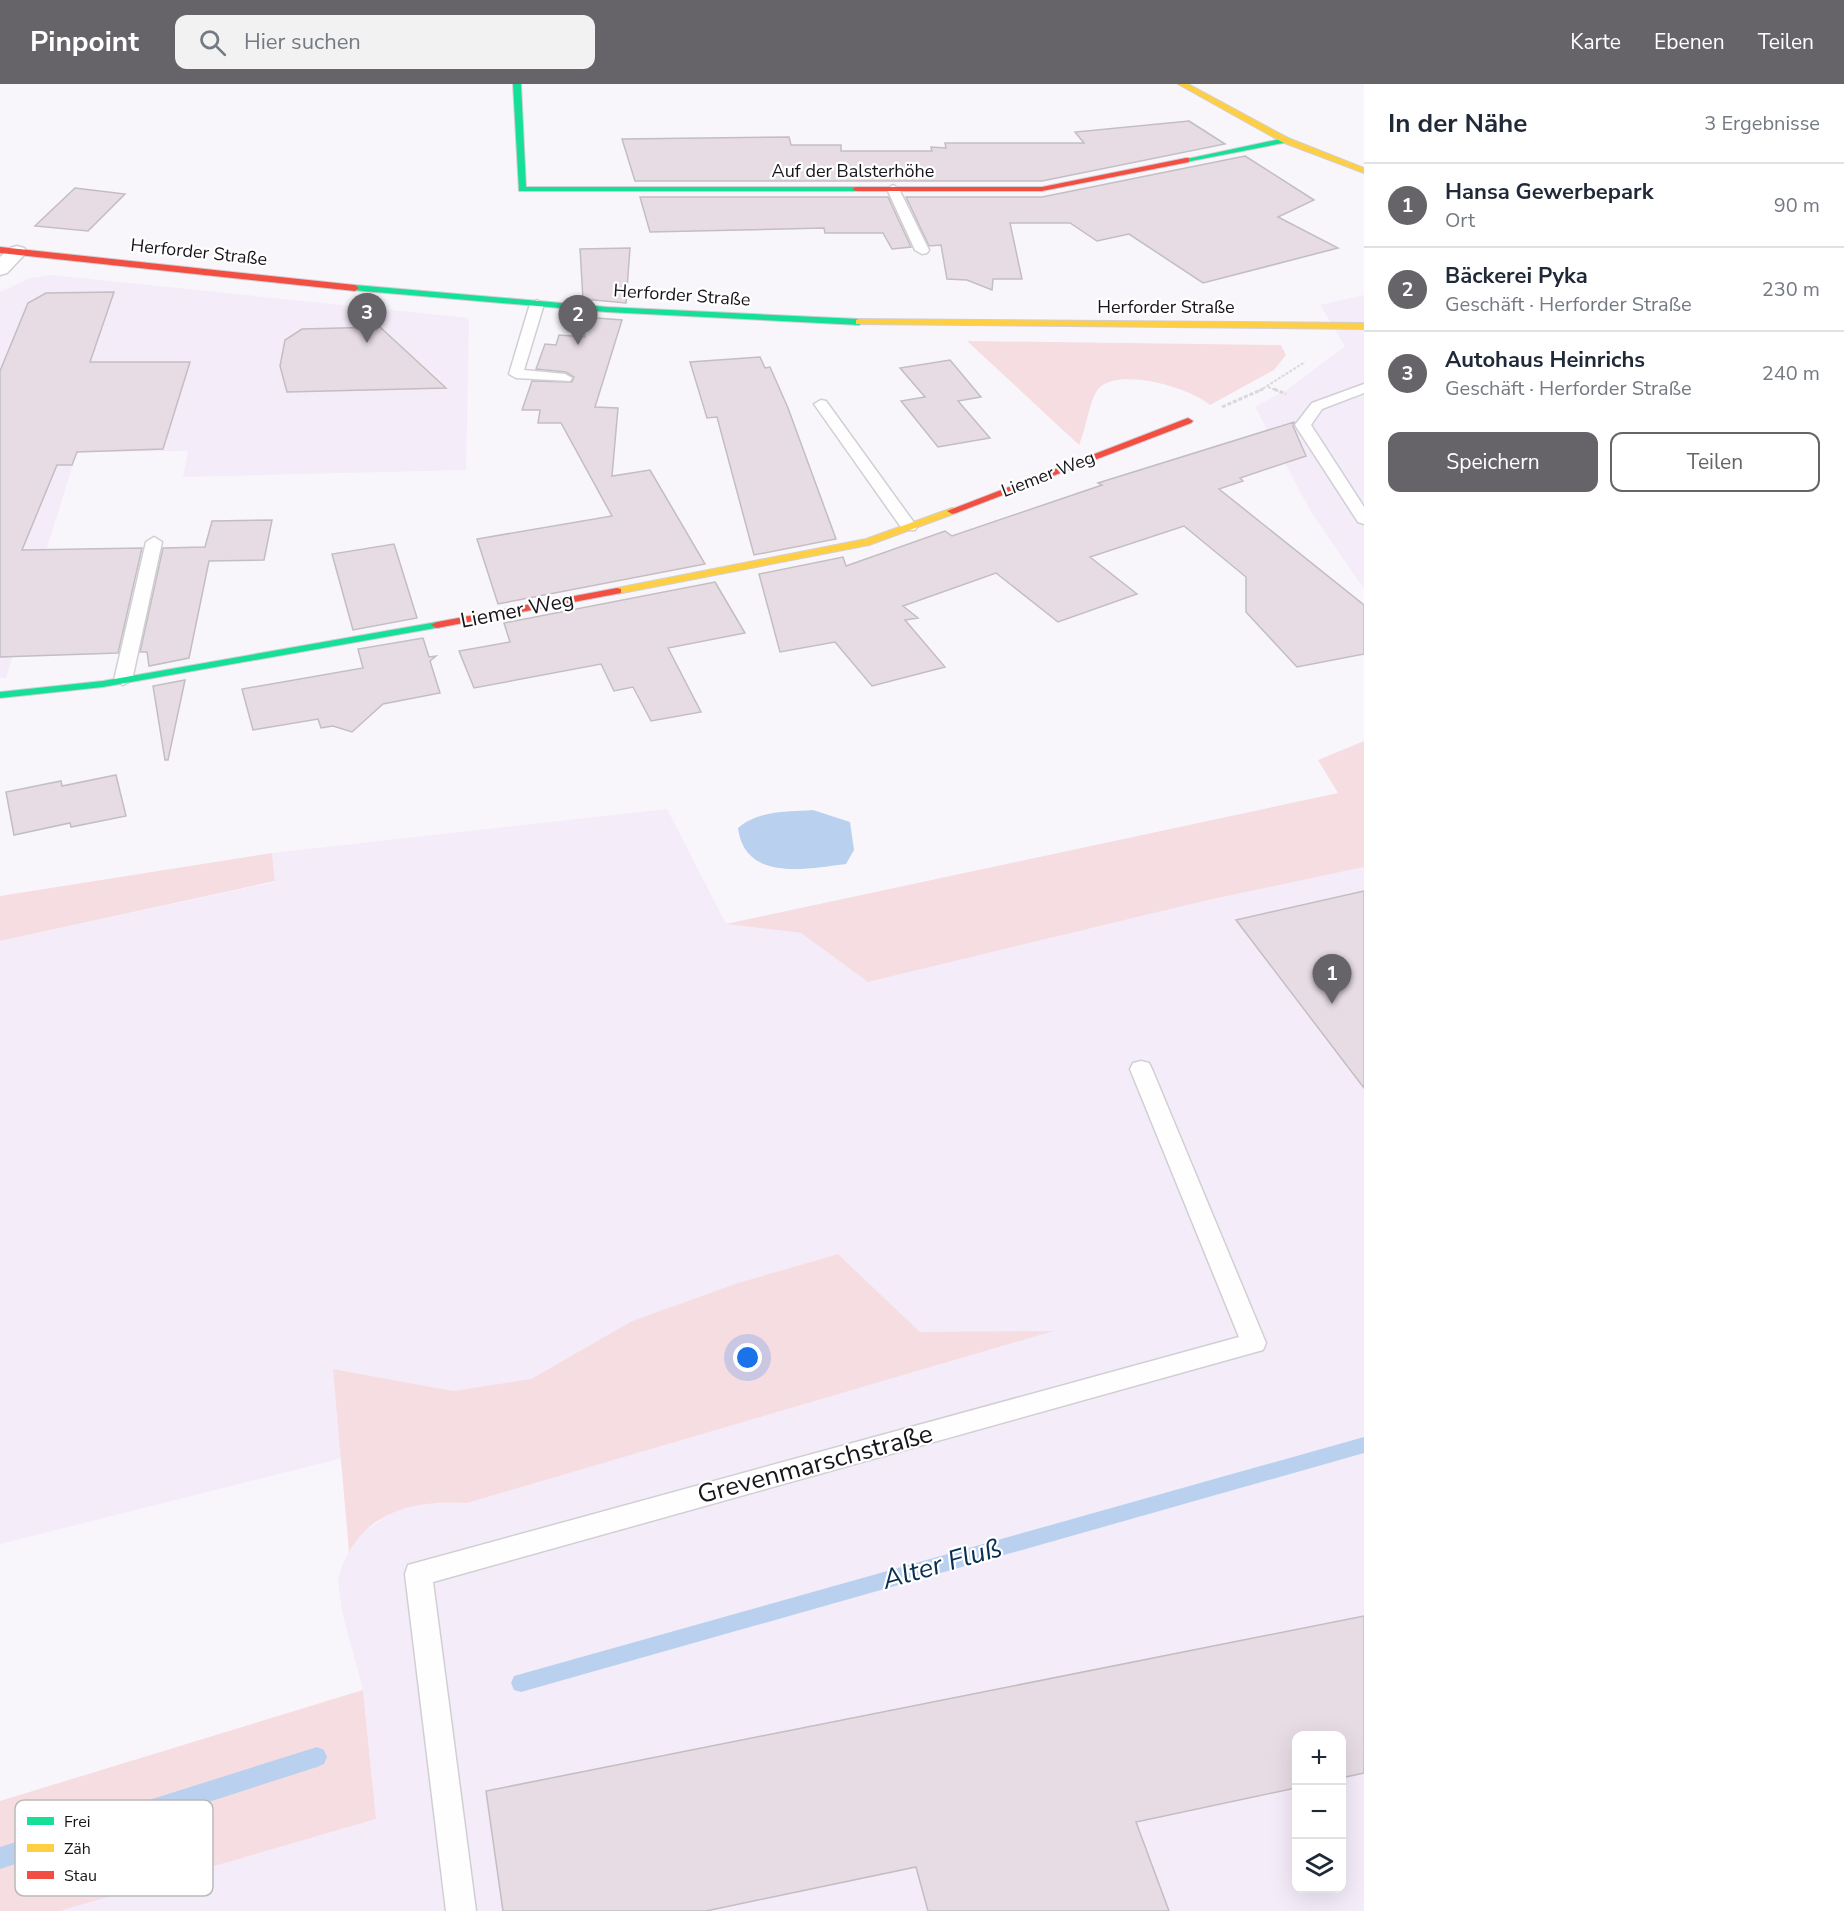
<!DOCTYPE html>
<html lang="de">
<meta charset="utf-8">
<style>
:root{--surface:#fff;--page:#f2f2f3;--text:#1f2937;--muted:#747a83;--line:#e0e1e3;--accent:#676469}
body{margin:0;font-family:"Nunito Sans",sans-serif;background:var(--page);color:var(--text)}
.controls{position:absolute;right:18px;bottom:18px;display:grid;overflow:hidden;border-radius:12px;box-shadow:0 6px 24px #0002}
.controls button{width:54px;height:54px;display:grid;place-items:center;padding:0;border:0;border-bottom:2px solid var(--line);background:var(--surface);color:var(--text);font:30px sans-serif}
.you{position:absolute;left:748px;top:1274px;width:21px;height:21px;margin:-15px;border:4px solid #fff;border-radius:50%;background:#1a73e8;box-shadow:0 0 0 9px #1a73e833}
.badge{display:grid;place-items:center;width:39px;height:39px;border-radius:50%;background:var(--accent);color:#fff;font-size:20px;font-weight:700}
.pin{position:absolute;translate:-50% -50px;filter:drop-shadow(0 2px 3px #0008)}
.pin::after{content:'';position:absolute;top:32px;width:21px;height:18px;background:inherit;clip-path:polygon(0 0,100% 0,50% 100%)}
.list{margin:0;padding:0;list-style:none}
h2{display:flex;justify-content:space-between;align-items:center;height:78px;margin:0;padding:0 24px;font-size:26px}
h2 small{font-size:20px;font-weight:400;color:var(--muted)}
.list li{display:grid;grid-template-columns:39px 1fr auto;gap:18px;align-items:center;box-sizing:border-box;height:84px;padding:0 24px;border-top:2px solid var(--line)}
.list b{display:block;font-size:22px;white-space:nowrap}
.list p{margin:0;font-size:20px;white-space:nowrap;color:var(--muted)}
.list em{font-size:20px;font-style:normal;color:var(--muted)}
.actions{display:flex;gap:12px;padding:18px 24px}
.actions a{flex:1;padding:14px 0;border:2px solid var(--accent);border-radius:12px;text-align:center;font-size:21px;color:var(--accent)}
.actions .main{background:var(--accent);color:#fff}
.icon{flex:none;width:33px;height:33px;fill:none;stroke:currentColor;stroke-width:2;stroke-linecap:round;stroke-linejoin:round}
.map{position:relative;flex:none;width:1364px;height:1827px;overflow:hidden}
header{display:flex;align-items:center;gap:36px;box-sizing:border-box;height:84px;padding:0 30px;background:var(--accent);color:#fff}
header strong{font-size:28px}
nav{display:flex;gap:33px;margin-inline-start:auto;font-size:21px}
.search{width:420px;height:54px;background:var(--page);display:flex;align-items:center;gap:15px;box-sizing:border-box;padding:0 21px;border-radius:12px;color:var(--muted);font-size:22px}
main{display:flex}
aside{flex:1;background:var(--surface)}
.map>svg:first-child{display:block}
</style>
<header>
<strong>Pinpoint</strong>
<div class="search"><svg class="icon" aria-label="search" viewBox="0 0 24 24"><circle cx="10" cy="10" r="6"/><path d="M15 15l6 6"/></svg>Hier suchen</div>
<nav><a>Karte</a><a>Ebenen</a><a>Teilen</a></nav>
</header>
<main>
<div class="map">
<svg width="1364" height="1827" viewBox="0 0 1364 1827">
<rect width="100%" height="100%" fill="#f9f6fb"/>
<path fill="#f4ecf9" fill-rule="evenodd" d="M51,191L469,234L466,386L183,393L188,367L77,368L6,594H0V208L30,194Z
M1364,211V505L1311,428L1255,323L1288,305L1345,262L1320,221Z
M667,725L726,840L801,849L868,898L1204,817L1364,783V1827H60L376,1735L363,1606L342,1528L338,1497L342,1481L357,1453L390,1429L412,1421L441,1417L467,1419L1051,1248H920L838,1170L738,1199L632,1237L531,1295L453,1307L333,1285L343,1374L0,1460V857L275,798L272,769ZM1296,1652H1342V1804H1296Z"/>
<path fill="#f6dde2" d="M967,257L1281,261L1286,271L1274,286L1210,321C1191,304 1120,283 1099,304C1090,313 1086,346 1079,361Z
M1364,657V783L1204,817L868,898L801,849L726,840L1338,709L1318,676Z
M272,769L275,797L0,857V812Z
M838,1170L920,1248L1054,1247L467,1419C422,1416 373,1424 349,1468L333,1285L453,1307L531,1295L632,1237L738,1199Z
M363,1606L376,1735L60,1827H0V1717Z"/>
<path fill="#b9d1ee" d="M813,726L850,738L854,766L846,780C806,785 745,798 738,744C758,726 788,728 813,726Z"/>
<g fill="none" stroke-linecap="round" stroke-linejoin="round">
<path fill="#b9d1ee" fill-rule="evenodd" d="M1364,1353V1369L521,1608L514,1606L511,1599L514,1592L521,1590Z
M317,1663L324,1666L327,1673L324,1680L317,1683L0,1785V1763Z"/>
</g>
<path fill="#e7dce4" stroke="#c2bec2" stroke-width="1.5" d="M1189,37L1225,60L1042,97H635L622,55L789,53L791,61H841V67H932L931,63L946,64L945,59H1084L1075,48Z
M1245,72L1314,116L1278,133L1338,164L1203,199L1129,150L1097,157L1070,139H1010L1022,195H993L992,206L967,196L947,195L941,161L929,162L906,113H1042Z
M75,104L125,110L88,147L35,142Z
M640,113H888L911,163L892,165L883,149H825L824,144L650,148Z
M630,164L626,219L583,215L580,165Z
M114,208L90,278H190L163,365L77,368L72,381H57L22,466L142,464L118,569L0,573V287L28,219L46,209Z
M584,233L622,236L595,323L618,324L612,392L650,386L705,480L498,520L477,455L612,432L561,339H538L540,326H522L532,297L572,298L574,293L566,288L536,285L545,260L556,261L559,251L585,253Z
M380,243L446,304L287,308L280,282L285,256L302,245Z
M760,273L765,284L770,283L788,324L836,455L754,471L717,333L707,334L690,278Z
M950,276L981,313L958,317L990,354L938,363L901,317L925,313L900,284Z
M1294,338L1293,342L1306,372L1240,394L1243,397L1219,405L1364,521V570L1297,583L1246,528V493L1184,442L1090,473L1137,510L1058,538L996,489L903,522L918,534L905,536L945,583L872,602L835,558L780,568L759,490L843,473L846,482L945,447L952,452L1102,401L1098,399Z
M272,436L264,476L209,477L189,574L149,582L147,568H140L163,464L205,463L212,437Z
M394,460L417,534L353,546L332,470Z
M715,498L745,549L668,564L701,628L651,637L633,603L614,607L601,580L474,604L459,567L510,558L504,539Z
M423,554L429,573L436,572L430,577L440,609L383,620L352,648L333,642L321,644L318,635L253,646L242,605L363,584L358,565Z
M185,596L168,676H165L153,602Z
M116,691L126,732L71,743L70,739L14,751L6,708L61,697L62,702Z
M1364,807V1004L1236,836Z
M1364,1532V1689L1341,1694V1652H1296V1704L1136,1738L1169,1827H928L916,1783L706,1827H503L486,1707Z"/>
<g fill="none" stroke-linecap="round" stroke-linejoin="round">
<defs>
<path id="lane" d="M893,101L899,105L929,166L927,169L922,170L915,166L887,105Z
M537,216L544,220L524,286L565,290L572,294L570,297L516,294L509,290L530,220Z
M1364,300V309L1322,325L1311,341L1364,423V440L1358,438L1295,341L1312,319Z
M821,316L826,317L915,440L917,443L915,446H903L814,320Z
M154,453L162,458L132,596L123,601L114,596L146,458Z
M1141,977L1149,979L1152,985L1266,1259L1263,1266L433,1498L476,1827H446L405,1490L408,1481L1239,1253L1130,985L1133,979Z"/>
<path id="street" d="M17,162L24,164L27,168L7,189L0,191V173L10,164Z"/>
<path id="fast" d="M513,0H521L526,103H856L860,105L856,107H519Z
M1285,54L1289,56L1288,58L1186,78L1182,76Z
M355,201L607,223L859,235L864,238L859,241L607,228L352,206L351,204Z
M437,538L443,541L441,543L103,603L0,614V608L103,597Z"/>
<path id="slow" d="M1178,0H1188L1288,54L1364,84V89L1282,58Z
M859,235L1364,239V245L856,240V236Z
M952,424L956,425V429L869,461L617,510L612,507L617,504L866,455Z"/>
<path id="jam" d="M1186,74H1189V78L1042,107H856L852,105L856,103H1042Z
M0,163L355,201L359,204L355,207L0,169Z
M1188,334L1193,337L1191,339L956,429L952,430L947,427Z
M617,504L621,505V509L437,544L431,541L437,538Z"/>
</defs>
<use href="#lane" stroke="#d1cfd3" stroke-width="3"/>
<use href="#street" stroke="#d1cfd3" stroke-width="3"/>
<use href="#fast" stroke="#d1cfd3" stroke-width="2"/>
<use href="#slow" stroke="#d1cfd3" stroke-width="2"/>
<use href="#jam" stroke="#d1cfd3" stroke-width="2"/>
<path stroke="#dad8da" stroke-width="2" stroke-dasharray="3 1.5" stroke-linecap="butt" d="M1268,303L1278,307
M1259,307L1305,278"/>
<path stroke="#dad8da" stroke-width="3" stroke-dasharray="4 2" stroke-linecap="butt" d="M1274,305L1286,310
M1222,323L1263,305"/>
<use href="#lane" fill="#fefefe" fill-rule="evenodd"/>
<use href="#street" fill="#fefefe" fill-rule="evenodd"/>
<use href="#fast" fill="#16e098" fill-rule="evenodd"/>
<use href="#slow" fill="#ffcf43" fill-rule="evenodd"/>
<use href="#jam" fill="#f24e42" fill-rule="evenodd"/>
</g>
<g text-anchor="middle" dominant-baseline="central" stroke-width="4.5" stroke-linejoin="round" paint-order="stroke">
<g font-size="18" fill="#18151a" stroke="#fff">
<text x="853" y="87">Auf der Balsterhöhe</text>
<text transform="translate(199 168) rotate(6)">Herforder Straße</text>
<text transform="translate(682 211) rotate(4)">Herforder Straße</text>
<text x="1166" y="223">Herforder Straße</text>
<text transform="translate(1048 390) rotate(-21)">Liemer Weg</text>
</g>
<g font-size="21" fill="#18151a" stroke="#fff">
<text transform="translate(517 526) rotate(-11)">Liemer Weg</text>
</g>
<g font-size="26" fill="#18151a" stroke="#fff">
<text transform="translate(815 1380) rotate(-15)">Grevenmarschstraße</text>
</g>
<g font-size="27" font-style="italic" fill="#092f53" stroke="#fff">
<text transform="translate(942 1480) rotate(-16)">Alter Fluß</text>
</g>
</g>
<rect x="15" y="1716" width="198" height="96" rx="9" fill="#fff" stroke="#bab9ba" stroke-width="1.5"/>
<rect x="27" y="1733" width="27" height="8" fill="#16e098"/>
<rect x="27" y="1760" width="27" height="8" fill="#ffcf43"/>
<rect x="27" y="1787" width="27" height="8" fill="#f24e42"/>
<g font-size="16" fill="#18151a">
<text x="64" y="1743">Frei</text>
<text x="64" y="1770">Zäh</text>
<text x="64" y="1797">Stau</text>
</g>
</svg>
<div class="controls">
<button>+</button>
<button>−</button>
<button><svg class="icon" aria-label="layers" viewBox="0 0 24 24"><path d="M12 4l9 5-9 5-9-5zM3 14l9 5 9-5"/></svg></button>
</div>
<div class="you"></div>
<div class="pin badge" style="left:1332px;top:920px">1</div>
<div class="pin badge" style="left:578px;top:261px">2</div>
<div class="pin badge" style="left:367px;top:259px">3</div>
</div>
<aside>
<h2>In der Nähe<small>3 Ergebnisse</small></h2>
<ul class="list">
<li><span class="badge">1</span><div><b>Hansa Gewerbepark</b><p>Ort</p></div><em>90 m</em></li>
<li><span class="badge">2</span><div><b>Bäckerei Pyka</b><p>Geschäft · Herforder Straße</p></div><em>230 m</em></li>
<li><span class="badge">3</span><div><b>Autohaus Heinrichs</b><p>Geschäft · Herforder Straße</p></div><em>240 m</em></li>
</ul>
<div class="actions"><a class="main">Speichern</a><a>Teilen</a></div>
</aside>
</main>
